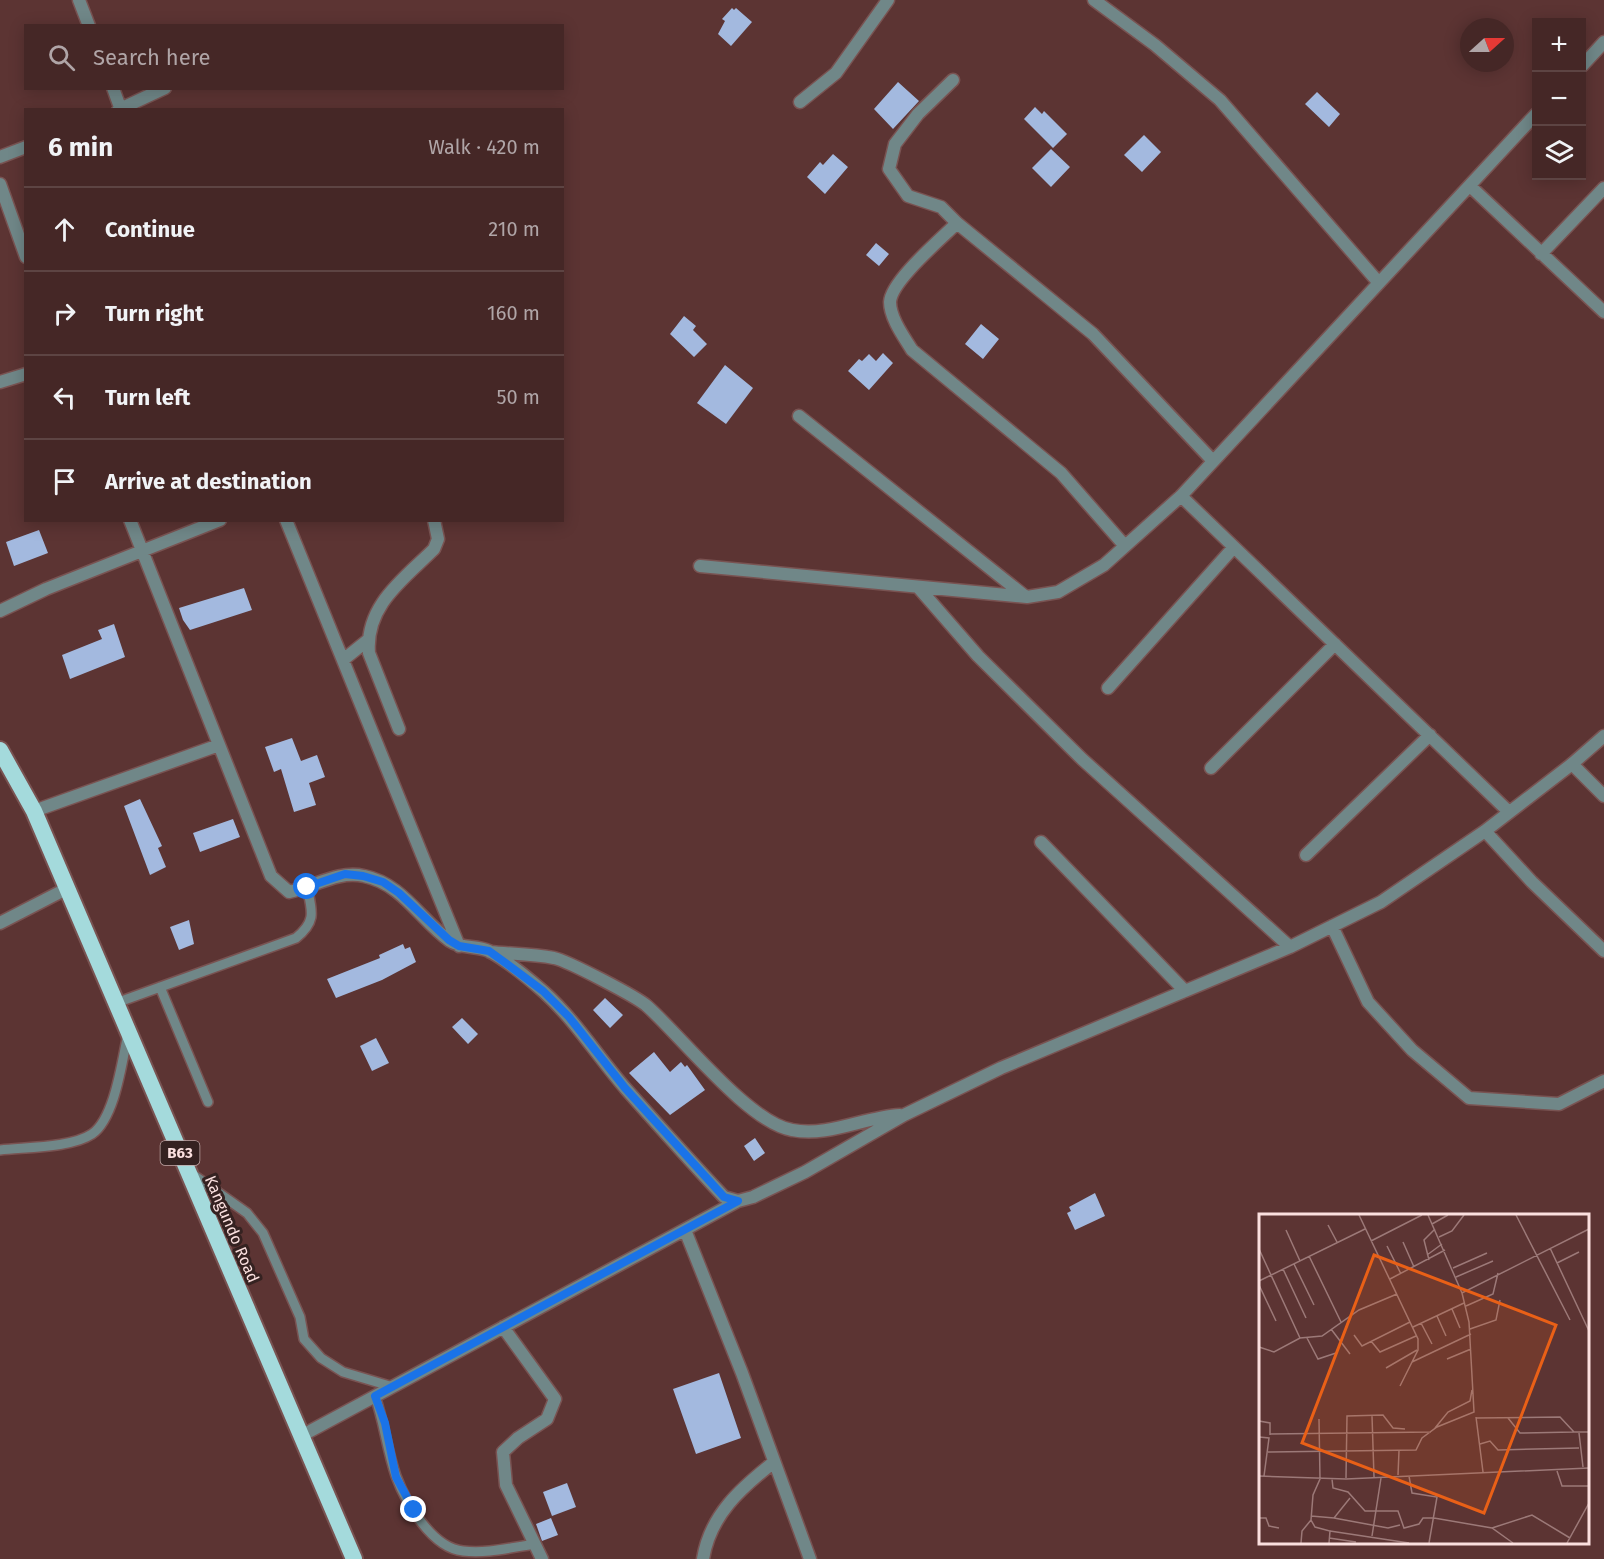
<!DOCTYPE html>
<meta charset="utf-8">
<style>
:root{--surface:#452726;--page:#4f3332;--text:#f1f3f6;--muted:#b0a5a7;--line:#5d4443}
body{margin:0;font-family:"Fira Sans",sans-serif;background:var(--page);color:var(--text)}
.controls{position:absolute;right:18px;top:18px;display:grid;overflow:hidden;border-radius:0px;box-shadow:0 3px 15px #0003}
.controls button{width:54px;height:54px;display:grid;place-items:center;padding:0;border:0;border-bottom:2px solid var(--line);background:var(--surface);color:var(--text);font:30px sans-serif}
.compass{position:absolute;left:1460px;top:18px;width:54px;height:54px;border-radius:50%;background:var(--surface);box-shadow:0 3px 15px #0003;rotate:69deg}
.stop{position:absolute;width:18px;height:18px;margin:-14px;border:4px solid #1a73e8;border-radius:50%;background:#fff}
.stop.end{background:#1a73e8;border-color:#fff;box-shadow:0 2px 6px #0008}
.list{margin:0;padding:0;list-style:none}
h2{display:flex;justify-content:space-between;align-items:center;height:78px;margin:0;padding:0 24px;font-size:26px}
h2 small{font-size:20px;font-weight:400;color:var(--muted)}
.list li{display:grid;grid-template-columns:39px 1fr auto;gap:18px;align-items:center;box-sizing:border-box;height:84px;padding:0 24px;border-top:2px solid var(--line)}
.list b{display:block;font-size:22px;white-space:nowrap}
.list em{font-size:20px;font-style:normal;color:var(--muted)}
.icon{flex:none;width:33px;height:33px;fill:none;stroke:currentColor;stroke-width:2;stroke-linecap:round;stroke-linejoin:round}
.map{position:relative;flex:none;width:1604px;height:1559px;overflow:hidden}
.search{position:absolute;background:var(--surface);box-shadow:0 3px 15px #0003;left:24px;top:24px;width:540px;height:66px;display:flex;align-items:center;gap:15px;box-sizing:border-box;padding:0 21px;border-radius:0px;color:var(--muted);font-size:22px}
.panel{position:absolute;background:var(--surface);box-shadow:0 3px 15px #0003;left:24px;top:108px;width:540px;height:414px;border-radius:0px}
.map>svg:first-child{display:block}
</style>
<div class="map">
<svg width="1604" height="1559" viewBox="0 0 1604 1559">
<rect width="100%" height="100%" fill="#5c3433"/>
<path fill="#a3b9df" d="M732,8L734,10L736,8L752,22L731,46L718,34L725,21L722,19Z
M898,82L919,101L893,129L874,109Z
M1317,92L1340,114L1329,127L1305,104Z
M1035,107L1042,114L1044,111L1067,134L1053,148L1024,119Z
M1144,135L1161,152L1142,172L1124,155Z
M1051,149L1070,167L1051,187L1032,168Z
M833,154L848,167L825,194L807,177L820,162L823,165Z
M876,243L889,254L879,266L866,255Z
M684,316L696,326L693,330L707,344L694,357L670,334Z
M981,324L999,339L983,359L965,344Z
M883,353L893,363L869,390L848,371L859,359L862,361L869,354L876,361Z
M725,365L753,388L726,424L697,403Z
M39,530L48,553L14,566L6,542Z
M244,588L252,610L190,630L183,620L179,608Z
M114,624L125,657L70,679L62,655L102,639L98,630Z
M292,738L301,761L317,755L325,777L309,783L316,805L294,812L281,769L274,772L265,747Z
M140,799L162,846L158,848L166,867L150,875L124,806Z
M233,819L240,837L200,852L193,833Z
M189,920L194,944L179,950L170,927Z
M403,944L405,949L410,947L416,962L382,980L336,998L327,979L380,958L379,955Z
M605,998L623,1015L610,1028L593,1010Z
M462,1018L478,1034L468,1044L452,1027Z
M376,1038L389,1063L372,1071L360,1046Z
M654,1052L670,1072L681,1062L685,1067L687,1065L705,1090L670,1115L629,1073Z
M755,1138L765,1153L754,1161L744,1146Z
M1095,1193L1105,1216L1075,1230L1067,1213L1071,1211L1069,1207Z
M719,1373L741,1438L696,1454L673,1389Z
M567,1483L576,1507L552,1516L543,1492Z
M551,1518L558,1535L542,1541L536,1524Z"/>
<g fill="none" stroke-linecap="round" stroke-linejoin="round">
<defs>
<path id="service" d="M160,987L208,1102
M116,1003L296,938C317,921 312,911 307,887
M0,1150C25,1147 71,1148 92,1134C115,1118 122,1061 128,1034
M192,1174L247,1213L263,1233L300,1317L304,1339L321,1358L343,1372L393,1387
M375,1396C384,1422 387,1450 396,1476C406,1503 432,1548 463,1551C488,1554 512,1547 536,1544"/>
<path id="minor" d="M79,0L89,26
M1094,0L1155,45L1220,100L1379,283
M1582,66L1604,42
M953,80L918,114L895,144L889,169L908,196L941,207L957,223L1093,334L1213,461
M113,88L121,110
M800,102L836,73L888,0
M118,110L165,88
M0,157L26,147
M0,184L26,257
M1470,186L1604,312
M957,223C941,239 891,281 890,302C890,318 904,337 912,350L1061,473L1125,546
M1541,254L1604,188
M0,382L26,374
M799,416L1026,597
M1181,496L1508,811
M130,520L271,876L289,892C314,887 338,870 364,876C403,884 420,920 450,941C462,949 476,945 489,951C508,961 528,978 544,992C576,1021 598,1057 626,1089C658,1125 691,1162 724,1197L738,1201L753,1197L805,1172L904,1115L1001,1068L1290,947L1381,902L1485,831L1572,764
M286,520L459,946
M700,566L1027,597L1058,592L1104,565L1181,496L1536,114
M918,587L978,656L1082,759L1290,947
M0,611L46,589L220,520
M343,660L368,640
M1108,688L1234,547
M399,729L369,653C365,605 404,579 434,549L438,539L434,520
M1211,768L1335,644
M34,811L219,745
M1485,831L1532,882L1604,951
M1041,842L1185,991
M1306,855L1430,735
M0,923L66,889
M1332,926L1368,1002L1412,1050L1469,1098L1559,1104L1604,1081
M490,952C511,954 533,954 554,958C568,961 637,997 647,1006C681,1036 749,1123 792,1130C829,1137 864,1117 900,1115
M685,1230L742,1373L810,1559
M503,1327L555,1399L547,1419L518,1438L503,1452L506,1485L542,1559
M301,1436L738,1201
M703,1559C710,1515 741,1488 774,1462"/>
<path id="tertiary" d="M1604,736L1572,764L1604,796"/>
<path id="trunk" d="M0,750L34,811L354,1559"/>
</defs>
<use href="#service" stroke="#795352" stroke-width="12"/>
<use href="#minor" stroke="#795352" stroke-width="15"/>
<use href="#tertiary" stroke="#795352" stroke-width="15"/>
<use href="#trunk" stroke="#795352" stroke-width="20"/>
<use href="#service" stroke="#708788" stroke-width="9"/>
<use href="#minor" stroke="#708788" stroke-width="12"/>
<use href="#tertiary" stroke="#708788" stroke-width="12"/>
<use href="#trunk" stroke="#a4dadc" stroke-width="16"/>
</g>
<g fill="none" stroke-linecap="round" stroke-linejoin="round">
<path stroke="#1a73e8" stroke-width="8" d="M307,887L345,874L363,876L383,882L399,893L449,940L459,946L489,951L507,964L543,991L569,1017L625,1088L724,1197L738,1201L375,1396L385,1423L396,1477L414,1510"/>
</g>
<g text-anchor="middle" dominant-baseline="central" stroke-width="6" stroke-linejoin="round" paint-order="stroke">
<rect fill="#352221" stroke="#c0a7a6" stroke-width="1.5" x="160.5" y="1141" width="39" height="24" rx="4.5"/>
<g font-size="15" font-weight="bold" fill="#fbe0df">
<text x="180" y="1153">B63</text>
</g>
<g font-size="16" fill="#fbe0df" stroke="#352221">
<text transform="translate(232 1229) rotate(67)">Kangundo Road</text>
</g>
</g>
<g transform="translate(1259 1214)">
<rect width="330" height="330" fill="#5c3433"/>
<path fill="none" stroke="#9c7978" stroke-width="1.5" d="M100,1L159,125V136L141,172M169,1L203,79L330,15M257,1L311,106M173,10L189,1M69,11L78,28M27,16L41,47M180,23L193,17L205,1M112,27L163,1M144,28L155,53M128,32L142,60M291,34L330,117M0,35L41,124M168,41L183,30M50,42L82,108M170,46L165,26L176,15M298,49L320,38M35,50L55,91M194,54L228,39M24,55L47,104M197,63L234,47M131,65L186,36M0,67L106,15M0,71L17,107M207,92L234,80L239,59M193,95L201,114M178,102L187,122M162,109L173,130M154,113L205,89M72,115L91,140M211,115L237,106L241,86M95,121L103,132L151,108M48,124L59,145L77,139M112,127L121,138L157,122M0,133L15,138L41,124L63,122L100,96L138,80M188,145L212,135M153,148L212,120M127,154L158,136M113,202L115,263M217,203L224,258M217,204L301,203L315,218H330M249,204L261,219L315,218M60,205L61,265L54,281L52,306L56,313L71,317L70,329M0,207L11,209V221M176,214L189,198L211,187L213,176M320,219L324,253M11,220L172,218M0,223L10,224L5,262M221,230L231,227L239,236L320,234M9,238L157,236L163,224L178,213L215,198L210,108L203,79M298,257L303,272H330M139,261L140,237M0,262L87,265L330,254M150,262L153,279L178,283L170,329M87,264L88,202L124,201L134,214L146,215M73,265L74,274L89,278L106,297H139L145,314L160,310L164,304H175L233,314L254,329M52,302L75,304L91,284M0,304H7L10,312L20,314M75,304L129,314L141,311M233,314L273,301L311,324M71,317L150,329M113,322L122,264M70,324L97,328M42,329L43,317L52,306M308,329L330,289"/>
<path fill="#e96017" fill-opacity="0.15" stroke="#e96017" stroke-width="3" d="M115,41L297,111L225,299L43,229Z"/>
<rect width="330" height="330" fill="none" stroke="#fbe0df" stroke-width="3"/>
</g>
</svg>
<div class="controls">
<button>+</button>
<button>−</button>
<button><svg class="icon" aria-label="layers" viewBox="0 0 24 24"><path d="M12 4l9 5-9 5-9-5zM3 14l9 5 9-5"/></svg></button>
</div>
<svg class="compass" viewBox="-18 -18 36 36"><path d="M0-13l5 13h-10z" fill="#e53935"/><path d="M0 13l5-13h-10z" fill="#b0a5a7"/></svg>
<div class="stop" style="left:307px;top:887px"></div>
<div class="stop end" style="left:414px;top:1510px"></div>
<div class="search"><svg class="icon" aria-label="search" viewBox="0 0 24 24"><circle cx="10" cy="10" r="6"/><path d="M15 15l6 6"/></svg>Search here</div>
<section class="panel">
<h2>6 min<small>Walk · 420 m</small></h2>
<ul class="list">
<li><svg class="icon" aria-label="ahead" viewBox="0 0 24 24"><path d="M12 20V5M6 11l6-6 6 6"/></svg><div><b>Continue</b></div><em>210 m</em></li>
<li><svg class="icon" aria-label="right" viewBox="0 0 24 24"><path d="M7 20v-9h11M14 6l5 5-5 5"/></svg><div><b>Turn right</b></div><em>160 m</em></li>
<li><svg class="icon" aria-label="left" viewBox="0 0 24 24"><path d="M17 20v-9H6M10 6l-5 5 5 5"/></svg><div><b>Turn left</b></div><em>50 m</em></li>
<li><svg class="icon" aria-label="arrive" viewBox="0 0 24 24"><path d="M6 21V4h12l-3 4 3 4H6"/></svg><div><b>Arrive at destination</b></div></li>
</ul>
</section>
</div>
